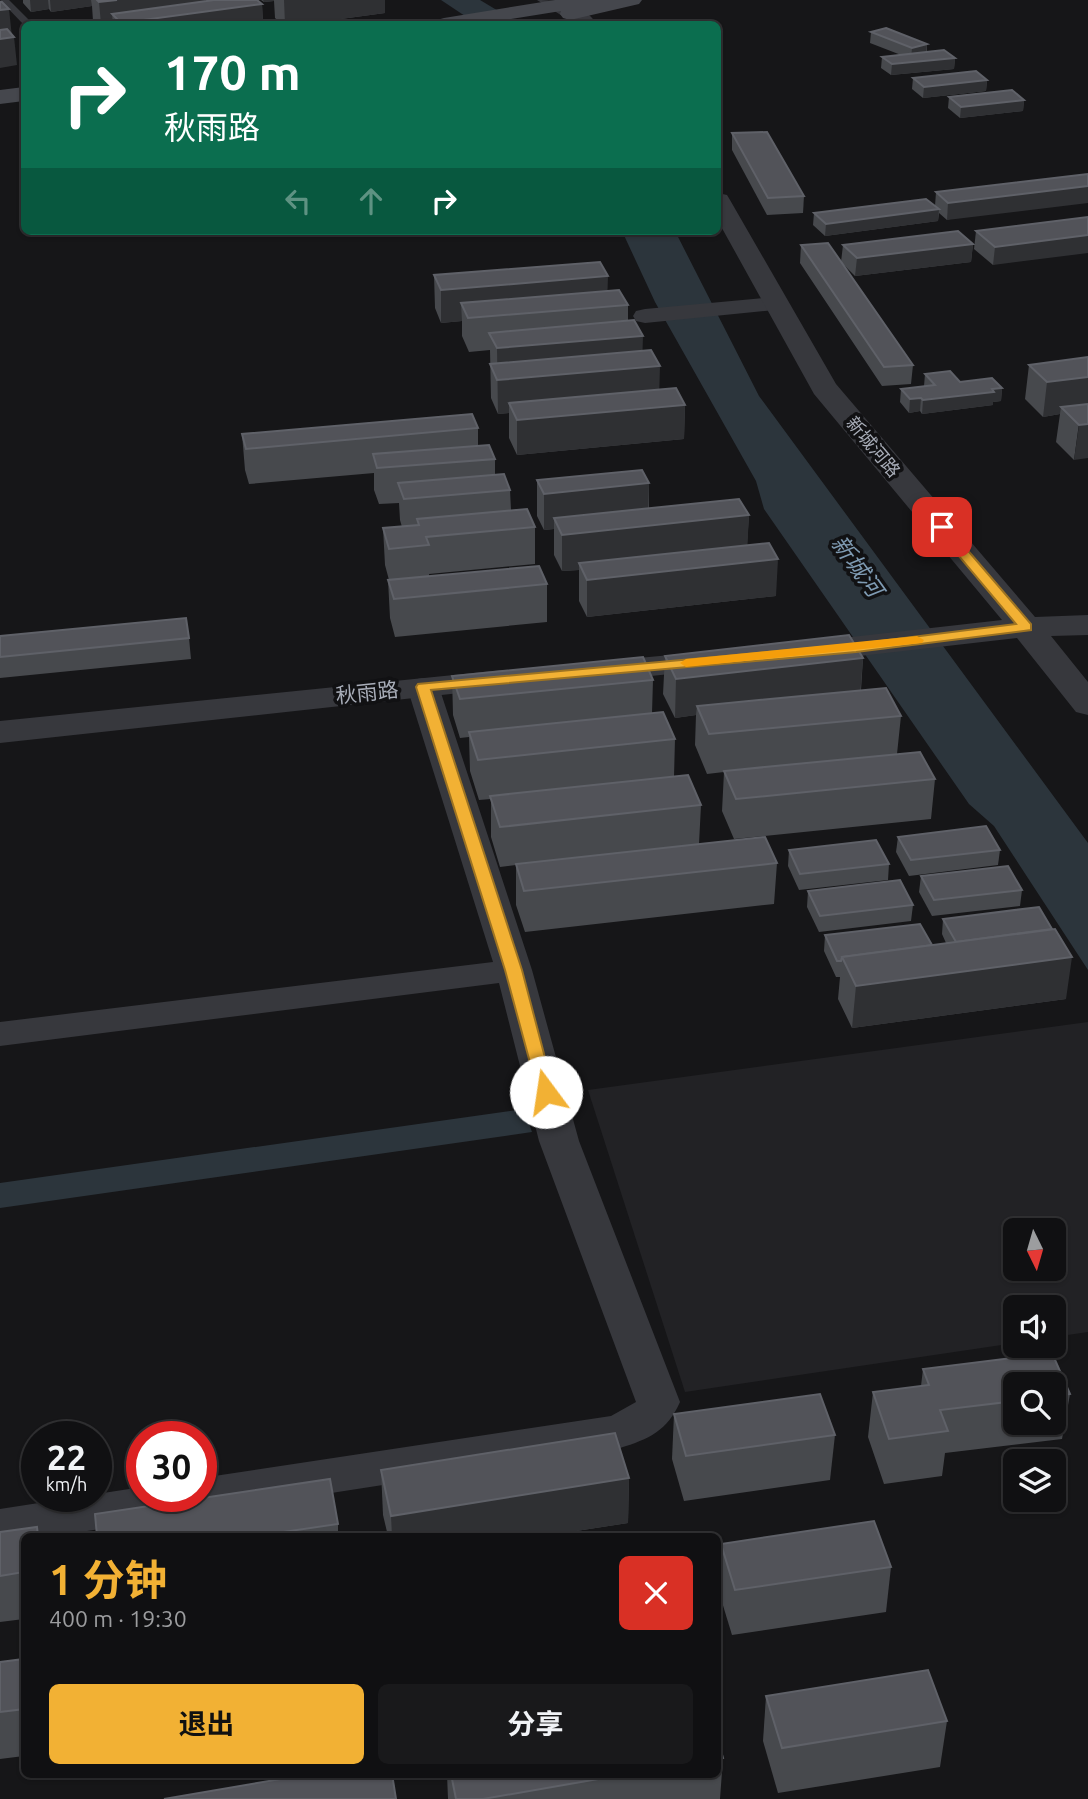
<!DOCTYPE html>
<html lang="zh">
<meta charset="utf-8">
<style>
:root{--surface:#101012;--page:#19191b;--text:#f1f3f6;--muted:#9c9d9f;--line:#303032;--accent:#f2b134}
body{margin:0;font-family:Ubuntu,"Noto Sans SC",sans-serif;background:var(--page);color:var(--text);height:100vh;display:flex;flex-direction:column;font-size:26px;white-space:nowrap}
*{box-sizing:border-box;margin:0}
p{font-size:23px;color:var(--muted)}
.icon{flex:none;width:38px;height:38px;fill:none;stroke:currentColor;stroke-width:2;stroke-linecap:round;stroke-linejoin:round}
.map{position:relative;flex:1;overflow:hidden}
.panel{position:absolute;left:21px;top:1533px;width:700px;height:245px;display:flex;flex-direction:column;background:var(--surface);border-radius:10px;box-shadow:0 2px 5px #0004,0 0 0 2px var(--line)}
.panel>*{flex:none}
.hud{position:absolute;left:21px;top:21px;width:700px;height:214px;border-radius:10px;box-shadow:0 2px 5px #0004,0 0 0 2px var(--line);background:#0b6e4f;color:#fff;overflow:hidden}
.needle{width:46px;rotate:175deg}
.fabs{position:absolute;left:1003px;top:1218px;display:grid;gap:14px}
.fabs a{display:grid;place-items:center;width:63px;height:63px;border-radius:10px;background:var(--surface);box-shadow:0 2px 5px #0004,0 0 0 2px var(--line);font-size:35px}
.speed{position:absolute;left:21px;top:1421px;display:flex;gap:14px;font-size:35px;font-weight:700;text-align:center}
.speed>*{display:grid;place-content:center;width:91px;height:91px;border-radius:50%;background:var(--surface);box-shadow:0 2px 5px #0004,0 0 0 2px var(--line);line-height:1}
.speed small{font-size:18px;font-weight:400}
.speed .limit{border:10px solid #d22;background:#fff;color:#111}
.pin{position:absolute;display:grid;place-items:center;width:60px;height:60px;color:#fff;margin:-30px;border-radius:14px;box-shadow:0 4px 10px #0006}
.me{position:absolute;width:77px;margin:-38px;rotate:346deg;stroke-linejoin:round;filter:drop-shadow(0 0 5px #0008)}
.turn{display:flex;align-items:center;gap:24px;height:147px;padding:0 28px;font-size:32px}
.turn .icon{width:91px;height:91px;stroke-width:2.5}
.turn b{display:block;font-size:49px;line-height:60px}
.lanes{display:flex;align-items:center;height:66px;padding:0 28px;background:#0003;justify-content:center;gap:35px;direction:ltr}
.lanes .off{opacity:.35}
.round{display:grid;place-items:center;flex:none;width:74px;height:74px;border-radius:10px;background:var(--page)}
.head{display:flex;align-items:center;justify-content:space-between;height:119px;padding:0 28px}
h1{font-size:42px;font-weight:700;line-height:52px;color:var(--accent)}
.action{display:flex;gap:14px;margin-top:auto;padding:14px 28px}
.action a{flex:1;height:80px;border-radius:10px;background:var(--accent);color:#111;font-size:28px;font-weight:700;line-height:80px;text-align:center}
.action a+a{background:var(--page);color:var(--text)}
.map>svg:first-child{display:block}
</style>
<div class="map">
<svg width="1088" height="1799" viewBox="0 0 1088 1799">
<rect width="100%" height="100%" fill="#161618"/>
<path fill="#222225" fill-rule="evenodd" d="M 1088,1022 L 1088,1332 L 1054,1337 L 1054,1307 L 1015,1307 L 1015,1343 L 685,1392 L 588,1090 ZM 1015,1230 L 1054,1230 L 1054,1269 L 1015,1269 Z"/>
<g fill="#2c353c">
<polygon points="441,0 480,0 520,24 477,24"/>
<polygon points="622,231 675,231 759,396 1088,843 1088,970 994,826 969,804 764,509 756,481 655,302"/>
<polygon points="524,1109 532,1132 0,1208 0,1183"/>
</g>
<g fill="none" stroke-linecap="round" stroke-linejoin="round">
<polygon fill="#37383d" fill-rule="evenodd" points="0,0 9,0 33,24 24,25"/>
<g fill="#37383d" fill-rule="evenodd">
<polygon points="776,297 785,299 788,304 785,309 645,323 636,321 633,316 636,311 645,309"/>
<path d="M 423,678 L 434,680 L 439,687 L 532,970 L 579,1141 L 680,1402 C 667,1431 649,1439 620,1448 L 55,1536 L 24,1536 L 24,1541 L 0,1545 L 0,1509 L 142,1487 L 142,1496 L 201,1496 L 201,1478 L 611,1416 L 636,1402 L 539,1141 L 499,983 L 0,1046 L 0,1022 L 493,962 L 407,687 L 412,680 Z"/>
</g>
<g fill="#37383d" fill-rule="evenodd">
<path d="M 537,0 C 561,0 582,3 597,24 L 575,24 Z"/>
<polygon points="718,193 727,195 730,200 836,384 1035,617 1088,615 1088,635 1051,636 1088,682 1088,715 1076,712 1017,638 807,662 795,659 790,652 795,645 807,642 1002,620 814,394 718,221"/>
<polygon points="715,651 727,654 732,661 727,668 594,682 582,679 577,672 582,665 594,662"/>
<polygon points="503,670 515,673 520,680 515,687 0,743 0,721"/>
</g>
<g fill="#45474d" fill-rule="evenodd">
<polygon points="555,0 642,0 639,4 570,20 563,18 560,14 561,11 480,24 434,24 437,20 444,18"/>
<polygon points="24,87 24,101 0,104 0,90"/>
</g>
</g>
<g fill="#47494d" fill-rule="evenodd">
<polygon points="23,0 205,0 205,1 262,4 263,24 96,24 93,21 92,6 51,12 49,9 31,12 23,3"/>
<polygon points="261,0 385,0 385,13 304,24 282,24 275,18 274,1 264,2"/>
<polygon points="871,32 927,44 927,52 955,58 954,69 891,75 881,68 882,57 901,55 870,43"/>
<polygon points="913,78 987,80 986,91 923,98 912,89"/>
<polygon points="949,97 1024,100 1023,111 960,118 948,108"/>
<polygon points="732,133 804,196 803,213 767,215 732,150"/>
<polygon points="1088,174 947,220 939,213 938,221 825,236 813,225 814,213 935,206 936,192"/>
<polygon points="1088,217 993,265 974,249 976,231"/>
<polygon points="973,244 971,262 855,276 843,264 913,365 911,384 882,386 800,263 801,245 841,262 843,245"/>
<polygon points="434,275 608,291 628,305 628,321 659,390 685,405 684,439 517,455 509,438 509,413 498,414 491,398 490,350 469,352 462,336 462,321 441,323 435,308"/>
<polygon points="1088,357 1074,460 1056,442 1060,414 1043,417 1025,399 1029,365"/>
<polygon points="925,374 960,382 1002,388 1001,401 993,402 993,405 922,414 920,411 909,413 900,402 901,389 924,386"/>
<polygon points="478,428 478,446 495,459 495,475 510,490 511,510 535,527 535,564 429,574 429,576 547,584 547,622 395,637 390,618 388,580 389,580 385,565 383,528 402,527 400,520 399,503 379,504 374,490 374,473 249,484 245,470 242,434"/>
<polygon points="537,480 649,483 649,508 749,515 747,545 776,596 587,617 579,601 579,570 562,571 554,555 554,529 544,530 537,516"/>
<polygon points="0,636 189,638 191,659 0,678"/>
<polygon points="665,656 863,658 861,690 901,716 897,754 935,779 931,819 734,839 722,811 724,772 707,774 695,745 696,715 675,718 663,694"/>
<polygon points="452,676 653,680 652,713 675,739 674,777 701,805 699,844 777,863 774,904 525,932 516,905 516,865 500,867 491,837 491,799 479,800 470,771 469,737 460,738 453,715"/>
<polygon points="898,837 1000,850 998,865 909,876 896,852"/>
<polygon points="789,850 889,864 888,880 799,890 788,866"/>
<polygon points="921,876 1022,890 1020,906 932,916 919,892"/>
<polygon points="808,891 913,905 911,921 819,932 807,907"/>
<polygon points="943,919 1066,999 852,1028 838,999 840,977 836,977 824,951 825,935 932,945 946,943 942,934"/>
<path d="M 1052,1353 L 1070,1394 L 1062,1439 L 945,1453 L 942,1476 L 884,1484 L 868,1437 L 873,1392 L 921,1386 L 923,1369 ZM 1015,1384 L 1054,1384 L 1054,1423 L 1015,1423 Z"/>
<polygon points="674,1414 835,1435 830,1480 684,1501 672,1459"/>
<polygon points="381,1470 629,1478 628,1523 544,1536 388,1536 383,1515"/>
<polygon points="338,1524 338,1536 97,1536"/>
<polygon points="37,1527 39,1536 24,1536 24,1619 0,1622 0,1532"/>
<polygon points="721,1544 891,1567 886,1612 732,1635 718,1589"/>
<polygon points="24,1659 24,1756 0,1759 0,1662"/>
<polygon points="766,1696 947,1721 940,1767 778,1793 763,1741"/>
<polygon points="718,1740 723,1758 720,1799 448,1799 447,1774 718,1774"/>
</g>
<g fill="#2f3033">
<polygon points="30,0 48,0 49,9 31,12"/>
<polygon points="50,0 91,0 92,6 51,12"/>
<polygon points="97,0 205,0 206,11 262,4 263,24 121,24 121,23 112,14 113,24 101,24 99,2"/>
<polygon points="263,0 274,0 274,1 264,2"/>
<polygon points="284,0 385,0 385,13 304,24 285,24"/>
<polygon points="9,9 12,37 0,39 0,10"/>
<polygon points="14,37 17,65 0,68 0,39"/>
<polygon points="927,44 926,55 911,59 912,48"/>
<polygon points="955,58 954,69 891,75 892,64"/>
<polygon points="987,80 986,91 923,98 924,87"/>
<polygon points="1024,100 1023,111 960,118 961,107"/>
<polygon points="1088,186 1088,203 947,220 948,203"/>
<polygon points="939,209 938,221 825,236 826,224"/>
<polygon points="1088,235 1088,253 993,265 995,247"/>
<polygon points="973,244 971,262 855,276 857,258"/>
<polygon points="608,276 607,307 461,303 462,321 441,323 441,290"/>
<polygon points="643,336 642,367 660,366 659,400 509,403 509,413 498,414 497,348"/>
<polygon points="1088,377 1088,411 1061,407 1060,414 1043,417 1047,382"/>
<polygon points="1002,388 1001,401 993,402 993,405 922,414 923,400"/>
<polygon points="921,398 920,411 909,413 910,399"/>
<polygon points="685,405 684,439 517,455 517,420"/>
<polygon points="1088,424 1088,458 1074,460 1079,425"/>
<polygon points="649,483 648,519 554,518 554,529 544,530 544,494"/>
<polygon points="749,515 747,552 579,563 579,570 562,571 562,535"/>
<polygon points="778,559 776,596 587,617 587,580"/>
<polygon points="863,658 860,696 697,706 696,715 675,718 676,679"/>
<polygon points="1072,957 1066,999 852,1028 856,986"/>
<polygon points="629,1478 628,1523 544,1536 392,1536 391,1516"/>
</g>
<g fill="#525359" stroke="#5f6168" stroke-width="2">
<polygon points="97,0 117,0 99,2"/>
<polygon points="214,0 257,0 262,4 121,23 112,14"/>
<polygon points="0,2 2,2 9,9 0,10"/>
<polygon points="886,28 927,44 912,48 871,32"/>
<polygon points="7,29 14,37 0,39 0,30"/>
<polygon points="944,50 955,58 892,64 882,57"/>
<polygon points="976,71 987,80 924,87 913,78"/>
<polygon points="1012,90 1024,100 961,107 949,97"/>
<polygon points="767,132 804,196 768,198 732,133"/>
<polygon points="1088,174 1088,186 948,203 936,192"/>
<polygon points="926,199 939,209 826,224 814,213"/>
<polygon points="1088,217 1088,235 995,247 976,231"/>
<polygon points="958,231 973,244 857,258 843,245"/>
<polygon points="828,243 913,365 884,367 801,245"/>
<polygon points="600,262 608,276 441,290 434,275"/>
<polygon points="619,290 628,305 468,318 461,303"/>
<polygon points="634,320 643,336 497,348 489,333"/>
<polygon points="651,350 660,366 497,380 490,364"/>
<polygon points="1088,357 1088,377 1047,382 1029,365"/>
<polygon points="950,371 960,382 992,378 1002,388 992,389 994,392 923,400 921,398 910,399 901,389 935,385 925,374"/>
<polygon points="676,388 685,405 517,420 509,403"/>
<polygon points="1088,404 1088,424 1079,425 1061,407"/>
<polygon points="472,414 478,428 246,449 242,434"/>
<polygon points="489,445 495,459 377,468 373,454"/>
<polygon points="642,470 649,483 544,494 537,480"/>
<polygon points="504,474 510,490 404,499 398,483"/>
<polygon points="739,499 749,515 562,535 554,518"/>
<polygon points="527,509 535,527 426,537 429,545 389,549 383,528 419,525 417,519"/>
<polygon points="769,543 778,559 587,580 579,563"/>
<polygon points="539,566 547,584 394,599 388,580"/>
<polygon points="186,618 189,638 0,657 0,636"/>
<polygon points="849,635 863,658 676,679 665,656"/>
<polygon points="643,657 653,680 460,699 452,676"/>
<polygon points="886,688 901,716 709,734 697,706"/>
<polygon points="663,712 675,739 478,760 469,732"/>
<polygon points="920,752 935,779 736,799 724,771"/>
<polygon points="688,775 701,805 500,827 490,796"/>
<polygon points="986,826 1000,850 911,860 898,837"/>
<polygon points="765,837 777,863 524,891 516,864"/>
<polygon points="876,840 889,864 800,874 789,850"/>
<polygon points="1008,866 1022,890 934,900 921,876"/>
<polygon points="900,880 913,905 820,916 808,891"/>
<polygon points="1039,907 1052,929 956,942 943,919"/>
<polygon points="920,924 932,945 842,957 841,961 837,961 825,935"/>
<polygon points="1055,929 1072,957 856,986 842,957"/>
<polygon points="1052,1353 1070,1394 1054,1396 1054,1384 1015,1384 1015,1401 940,1410 948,1431 889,1439 873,1392 929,1385 923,1369"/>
<polygon points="820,1394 835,1435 686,1456 674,1414"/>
<polygon points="615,1433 629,1478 391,1516 381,1470"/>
<polygon points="330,1479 338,1524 256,1536 97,1536 95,1514"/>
<polygon points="874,1521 891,1567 735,1590 721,1544"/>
<polygon points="37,1527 38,1536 24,1536 24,1572 0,1576 0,1532"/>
<polygon points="24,1659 24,1709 0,1712 0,1662"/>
<polygon points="928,1670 947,1721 782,1748 766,1696"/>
<polygon points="718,1740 723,1758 718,1759"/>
<polygon points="310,1774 392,1774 396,1799 164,1799"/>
<polygon points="451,1774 627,1774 483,1799 456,1799"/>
</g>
<polygon fill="#f2b134" stroke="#9d7322" stroke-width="2" points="942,524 946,525 1031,624 1031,630 856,652 431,690 522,970 554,1092 552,1096 539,1096 505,970 416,687 418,684 856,644 1016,624 937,530 937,525"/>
<polygon fill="#f59e0b" points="917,636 924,640 922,643 686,667 680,663 686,659"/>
<g text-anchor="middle" stroke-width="7" stroke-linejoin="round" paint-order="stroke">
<g font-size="18" fill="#a8adb8" stroke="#111113">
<text transform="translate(873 447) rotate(50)" y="6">新城河路</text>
</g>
<g font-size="21" fill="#a8adb8" stroke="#111113">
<text transform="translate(367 693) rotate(-6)" y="7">秋雨路</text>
</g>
<g font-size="23" font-style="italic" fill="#7f9bb3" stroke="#111113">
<text transform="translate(857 566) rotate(54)" y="8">新城河</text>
</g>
</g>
</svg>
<div class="fabs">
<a><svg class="needle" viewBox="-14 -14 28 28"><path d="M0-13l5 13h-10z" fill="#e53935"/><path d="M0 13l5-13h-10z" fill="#9c9d9f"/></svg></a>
<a><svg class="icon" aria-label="sound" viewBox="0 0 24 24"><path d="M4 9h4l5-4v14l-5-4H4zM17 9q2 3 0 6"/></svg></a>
<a><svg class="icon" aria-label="search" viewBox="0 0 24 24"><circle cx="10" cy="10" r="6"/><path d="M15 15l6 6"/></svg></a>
<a><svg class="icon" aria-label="layers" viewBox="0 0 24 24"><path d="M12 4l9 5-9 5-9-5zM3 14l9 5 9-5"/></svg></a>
</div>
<div class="speed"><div>22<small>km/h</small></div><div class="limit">30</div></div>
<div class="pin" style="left:942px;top:527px;background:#d93025"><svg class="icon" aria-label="arrive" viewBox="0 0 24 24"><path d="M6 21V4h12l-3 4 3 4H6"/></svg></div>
<svg class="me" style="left:546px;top:1092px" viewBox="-20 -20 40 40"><circle r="19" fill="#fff"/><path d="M0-13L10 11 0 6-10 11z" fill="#f2b134"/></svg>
<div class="hud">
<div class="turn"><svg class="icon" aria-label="right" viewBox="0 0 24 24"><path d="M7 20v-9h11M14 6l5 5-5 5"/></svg><div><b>170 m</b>秋雨路</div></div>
<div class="lanes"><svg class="icon off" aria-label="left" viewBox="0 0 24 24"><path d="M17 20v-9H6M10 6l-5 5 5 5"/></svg><svg class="icon off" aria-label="ahead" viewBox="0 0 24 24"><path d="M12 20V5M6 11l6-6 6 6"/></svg><svg class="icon" aria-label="right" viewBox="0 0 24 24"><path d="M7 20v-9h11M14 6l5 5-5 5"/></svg></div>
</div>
<section class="panel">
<div class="head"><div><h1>1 分钟</h1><p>400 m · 19:30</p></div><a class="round" style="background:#d93025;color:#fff"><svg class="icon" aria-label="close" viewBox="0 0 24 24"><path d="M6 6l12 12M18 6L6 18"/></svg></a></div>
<div class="action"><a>退出</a><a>分享</a></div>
</section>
</div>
